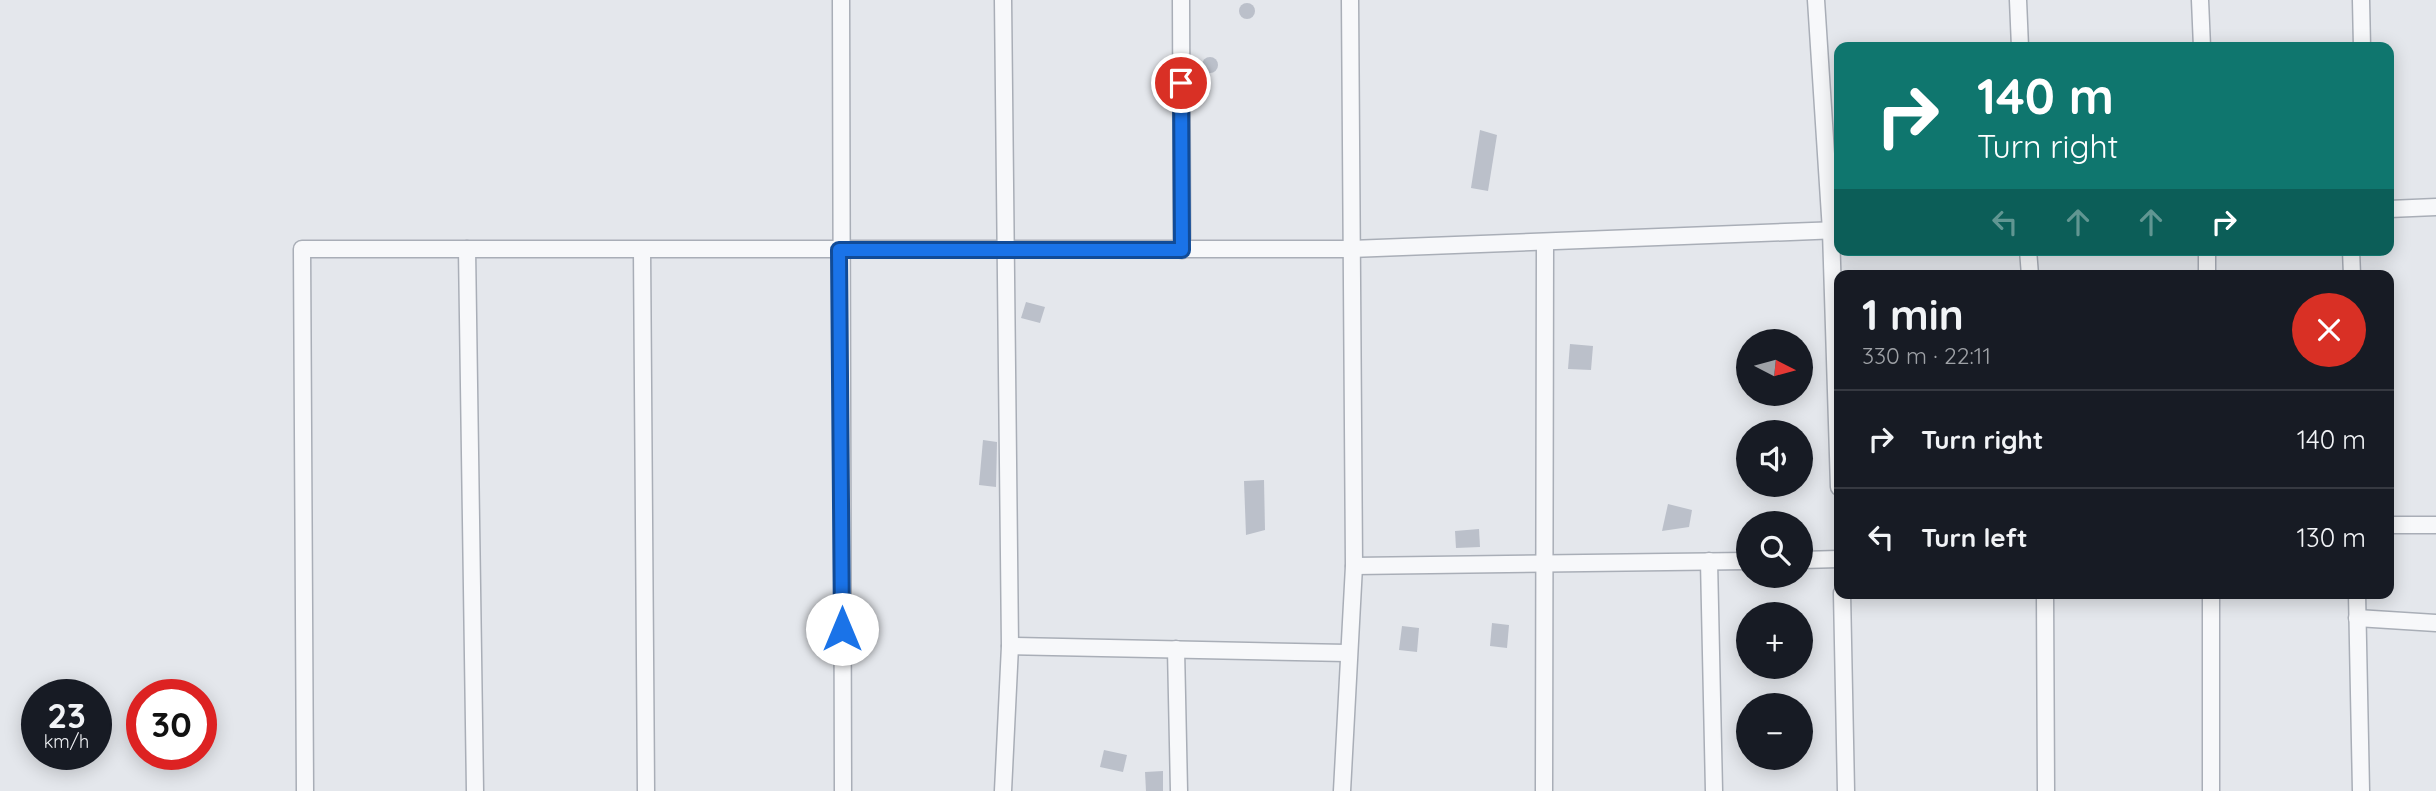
<!DOCTYPE html>
<meta charset="utf-8">
<style>
:root{--surface:#171b24;--page:#20242c;--text:#f1f3f6;--muted:#9ea1a6;--line:#363941}
body{margin:0;font-family:Quicksand,sans-serif;background:var(--page);color:var(--text);height:100vh;display:flex;flex-direction:column;font-size:26px;white-space:nowrap}
*{box-sizing:border-box;margin:0}
p{font-size:23px;color:var(--muted)}
.icon{flex:none;width:38px;height:38px;fill:none;stroke:currentColor;stroke-width:2;stroke-linecap:round;stroke-linejoin:round}
.map{position:relative;flex:1;overflow:hidden}
.details{position:absolute;left:1834px;top:270px;width:560px;height:329px;display:flex;flex-direction:column;background:var(--surface);border-radius:14px;box-shadow:0 4px 18px #0003}
.details>*{flex:none}
.top-card{position:absolute;left:1834px;top:42px;width:560px;height:214px;border-radius:14px;box-shadow:0 4px 18px #0003;background:#0f766e;color:#fff;overflow:hidden}
.needle{width:46px;rotate:96deg}
.buttons{position:absolute;left:1736px;top:329px;display:grid;gap:14px}
.buttons a{display:grid;place-items:center;width:77px;height:77px;border-radius:50%;background:var(--surface);box-shadow:0 4px 18px #0003;font-size:35px}
.speed{position:absolute;left:21px;top:679px;display:flex;gap:14px;font-size:35px;font-weight:700;text-align:center}
.speed>*{display:grid;place-content:center;width:91px;height:91px;border-radius:50%;background:var(--surface);box-shadow:0 4px 18px #0003;line-height:1}
.speed small{font-size:18px;font-weight:400}
.speed .limit{border:10px solid #d22;background:#fff;color:#111}
.pin{position:absolute;display:grid;place-items:center;width:60px;height:60px;color:#fff;margin:-30px;border:4px solid #fff;border-radius:50%;box-shadow:0 2px 7px #0007}
.me{position:absolute;width:77px;margin:-38px;rotate:0deg;stroke-linejoin:round;filter:drop-shadow(0 0 5px #0008)}
.turn{display:flex;align-items:center;gap:24px;height:147px;padding:0 28px;font-size:32px}
.turn .icon{width:91px;height:91px;stroke-width:2.5}
.turn b{display:block;font-size:49px;line-height:60px}
.lanes{display:flex;align-items:center;height:66px;padding:0 28px;background:#0003;justify-content:center;gap:35px;direction:ltr}
.lanes .off{opacity:.35}
.round{display:grid;place-items:center;flex:none;width:74px;height:74px;border-radius:37px;background:var(--page)}
.summary{display:flex;align-items:center;justify-content:space-between;height:119px;padding:0 28px}
h1{font-size:42px;font-weight:700;line-height:52px}
ul{padding:0;list-style:none}
li{display:flex;align-items:center;gap:21px;height:98px;padding:0 28px;border-top:2px solid var(--line)}
li div{flex:1}
li b{display:block;font-size:26px}
li em{font-style:normal}
.map>svg:first-child{display:block}
</style>
<div class="map">
<svg width="2436" height="791" viewBox="0 0 2436 791">
<rect width="100%" height="100%" fill="#e4e7ec"/>
<g fill="#bbc0ca">
<circle cx="1247" cy="11" r="8"/>
<circle cx="1210" cy="65" r="8"/>
<polygon points="1480,130 1497,135 1488,191 1471,188"/>
<polygon points="1026,302 1045,307 1040,323 1021,318"/>
<polygon points="1570,344 1593,346 1591,370 1568,369"/>
<polygon points="983,440 997,442 996,487 979,485"/>
<polygon points="1264,480 1265,530 1246,535 1244,481"/>
<polygon points="1668,504 1692,510 1689,527 1662,531"/>
<polygon points="1479,529 1480,547 1456,548 1455,531"/>
<polygon points="1492,623 1509,625 1507,648 1490,646"/>
<polygon points="1402,626 1419,628 1417,652 1399,650"/>
<polygon points="1104,750 1127,755 1123,772 1100,767"/>
<polygon points="1163,771 1163,791 1146,791 1145,772"/>
</g>
<g fill="none" stroke-linecap="round" stroke-linejoin="round">
<defs>
<g id="street">
<polyline points="841,0 843,791"/>
<polyline points="1181,0 1182,250"/>
<polyline points="1816,0 1831,231 1839,487"/>
<polyline points="2018,0 2020,47"/>
<polyline points="2200,0 2202,47"/>
<polyline points="2361,0 2362,47"/>
<polyline points="2389,209 2436,207"/>
<polyline points="467,249 475,791"/>
<polyline points="642,250 646,791"/>
<polyline points="2028,250 2030,275"/>
<polyline points="2207,250 2207,275"/>
<polyline points="2351,250 2352,275"/>
<polyline points="2389,525 2436,525"/>
<polyline points="1801,560 1839,559"/>
<polyline points="1709,561 1714,791"/>
<polyline points="1354,566 1748,561"/>
<polyline points="1842,593 1846,791"/>
<polyline points="2045,593 2046,791"/>
<polyline points="2211,593 2211,791"/>
<polyline points="2357,593 2361,791"/>
<polyline points="2357,618 2436,623"/>
<polyline points="1010,646 1347,653"/>
<polyline points="1176,649 1179,791"/>
<polyline points="305,791 302,249 1351,249 1839,230"/>
<polyline points="1003,791 1010,646 1003,0"/>
<polyline points="1342,791 1354,566 1350,0"/>
<polyline points="1544,791 1545,242"/>
</g>
</defs>
<use href="#street" stroke="#a9aeb7" stroke-width="19"/>
<use href="#street" stroke="#f7f8fa" stroke-width="16"/>
</g>
<g fill="none" stroke-linecap="round" stroke-linejoin="round">
<defs>
<polyline id="route" points="842,629 839,250 1182,250 1181,83"/>
</defs>
<use href="#route" stroke="#114b97" stroke-width="18"/>
<use href="#route" stroke="#1a73e8" stroke-width="12"/>
</g>
</svg>
<div class="buttons">
<a><svg class="needle" viewBox="-14 -14 28 28"><path d="M0-13l5 13h-10z" fill="#e53935"/><path d="M0 13l5-13h-10z" fill="#9ea1a6"/></svg></a>
<a><svg class="icon" aria-label="sound" viewBox="0 0 24 24"><path d="M4 9h4l5-4v14l-5-4H4zM17 9q2 3 0 6"/></svg></a>
<a><svg class="icon" aria-label="search" viewBox="0 0 24 24"><circle cx="10" cy="10" r="6"/><path d="M15 15l6 6"/></svg></a>
<a>+</a>
<a>−</a>
</div>
<div class="speed"><div>23<small>km/h</small></div><div class="limit">30</div></div>
<div class="pin" style="left:1181px;top:83px;background:#d93025"><svg class="icon" aria-label="arrive" viewBox="0 0 24 24"><path d="M6 21V4h12l-3 4 3 4H6"/></svg></div>
<svg class="me" style="left:842px;top:629px" viewBox="-20 -20 40 40"><circle r="19" fill="#fff"/><path d="M0-13L10 11 0 6-10 11z" fill="#1a73e8"/></svg>
<div class="top-card">
<div class="turn"><svg class="icon" aria-label="right" viewBox="0 0 24 24"><path d="M7 20v-9h11M14 6l5 5-5 5"/></svg><div><b>140 m</b>Turn right</div></div>
<div class="lanes"><svg class="icon off" aria-label="left" viewBox="0 0 24 24"><path d="M17 20v-9H6M10 6l-5 5 5 5"/></svg><svg class="icon off" aria-label="ahead" viewBox="0 0 24 24"><path d="M12 20V5M6 11l6-6 6 6"/></svg><svg class="icon off" aria-label="ahead" viewBox="0 0 24 24"><path d="M12 20V5M6 11l6-6 6 6"/></svg><svg class="icon" aria-label="right" viewBox="0 0 24 24"><path d="M7 20v-9h11M14 6l5 5-5 5"/></svg></div>
</div>
<section class="details">
<div class="summary"><div><h1>1 min</h1><p>330 m · 22:11</p></div><a class="round" style="background:#d93025;color:#fff"><svg class="icon" aria-label="close" viewBox="0 0 24 24"><path d="M6 6l12 12M18 6L6 18"/></svg></a></div>
<ul>
<li><svg class="icon" aria-label="right" viewBox="0 0 24 24"><path d="M7 20v-9h11M14 6l5 5-5 5"/></svg><div><b>Turn right</b></div><em>140 m</em></li>
<li><svg class="icon" aria-label="left" viewBox="0 0 24 24"><path d="M17 20v-9H6M10 6l-5 5 5 5"/></svg><div><b>Turn left</b></div><em>130 m</em></li>
</ul>
</section>
</div>
